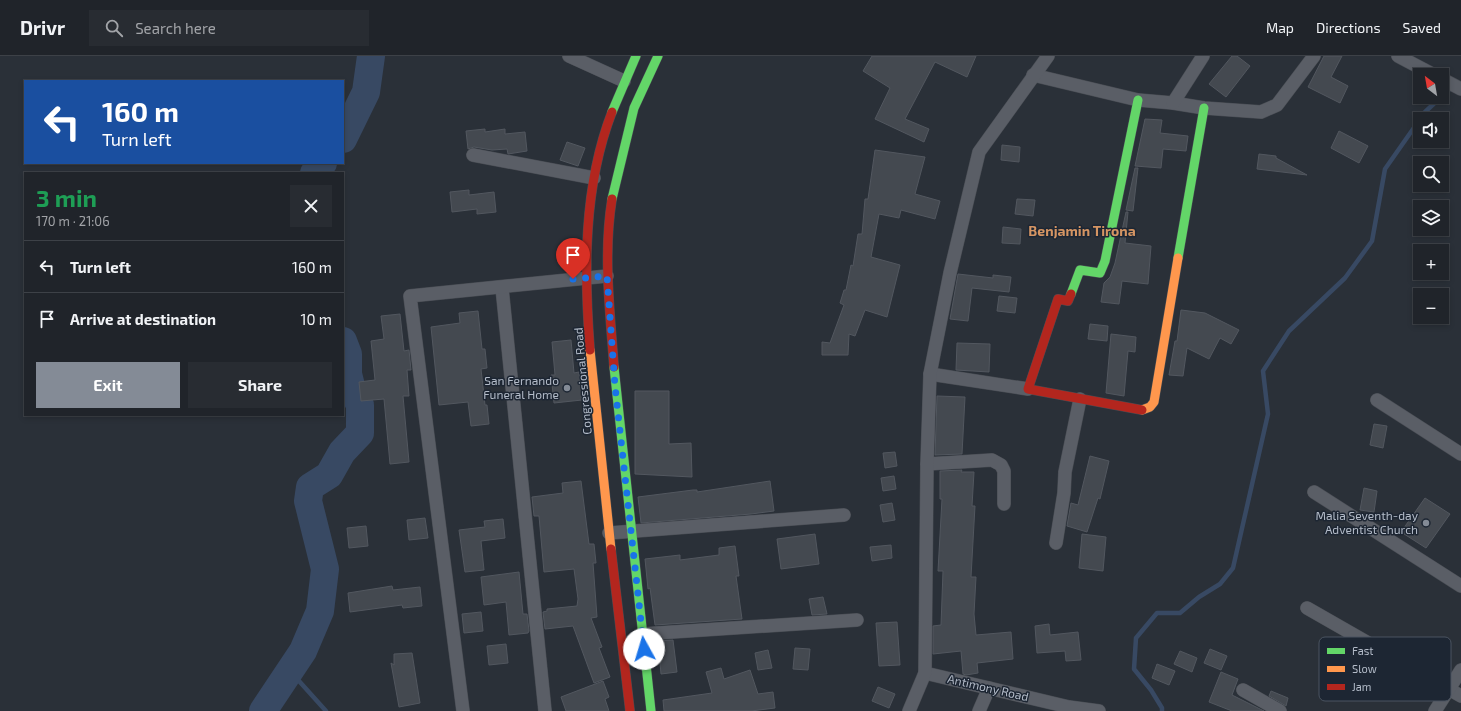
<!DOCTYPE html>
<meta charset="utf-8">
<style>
:root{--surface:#20242a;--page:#282c32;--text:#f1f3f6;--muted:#a2a4a8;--line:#3d4147;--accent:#848b96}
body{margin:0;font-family:"Exo 2",sans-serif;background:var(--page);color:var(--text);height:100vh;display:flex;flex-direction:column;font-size:15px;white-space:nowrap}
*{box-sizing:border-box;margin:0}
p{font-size:13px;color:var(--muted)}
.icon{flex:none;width:22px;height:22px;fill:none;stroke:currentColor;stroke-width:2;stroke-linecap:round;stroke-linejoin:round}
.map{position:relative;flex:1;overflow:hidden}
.panel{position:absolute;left:24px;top:116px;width:320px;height:244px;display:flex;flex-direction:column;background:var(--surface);border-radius:0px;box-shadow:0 2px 6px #0003,0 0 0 1px var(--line)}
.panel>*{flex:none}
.hud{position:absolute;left:24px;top:24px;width:320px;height:84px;border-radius:0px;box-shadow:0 2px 6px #0003,0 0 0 1px var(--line);background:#1a4fa0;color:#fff;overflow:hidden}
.needle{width:26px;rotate:329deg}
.fabs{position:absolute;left:1413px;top:12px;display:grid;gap:8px}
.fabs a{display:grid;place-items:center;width:36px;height:36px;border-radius:0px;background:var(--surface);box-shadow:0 2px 6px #0003,0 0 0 1px var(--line);font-size:20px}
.pin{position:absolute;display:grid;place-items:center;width:34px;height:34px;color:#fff;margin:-41px -17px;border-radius:50% 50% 50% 0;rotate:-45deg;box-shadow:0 0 4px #0007}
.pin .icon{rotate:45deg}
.me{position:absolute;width:44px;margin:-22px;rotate:354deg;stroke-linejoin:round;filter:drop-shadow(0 0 3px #0008)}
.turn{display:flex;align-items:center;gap:14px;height:84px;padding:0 12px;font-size:18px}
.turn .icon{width:52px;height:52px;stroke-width:2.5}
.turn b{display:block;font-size:28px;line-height:34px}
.round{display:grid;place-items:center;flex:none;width:42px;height:42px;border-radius:0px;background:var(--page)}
.summary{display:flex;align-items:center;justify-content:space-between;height:68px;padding:0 12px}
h1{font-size:24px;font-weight:700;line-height:30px;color:#1e9e55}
.cta{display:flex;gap:8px;margin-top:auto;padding:8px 12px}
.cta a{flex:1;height:46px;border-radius:0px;background:var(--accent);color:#fff;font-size:16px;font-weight:700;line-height:46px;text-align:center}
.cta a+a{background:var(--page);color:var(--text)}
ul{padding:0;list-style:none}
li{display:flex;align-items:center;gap:12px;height:52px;padding:0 12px;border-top:1px solid var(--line)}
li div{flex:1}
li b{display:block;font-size:15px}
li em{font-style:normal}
header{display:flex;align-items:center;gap:24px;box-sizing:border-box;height:56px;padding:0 20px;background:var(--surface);border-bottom:1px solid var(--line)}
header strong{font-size:19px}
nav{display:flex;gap:22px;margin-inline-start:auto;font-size:14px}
.search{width:280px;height:36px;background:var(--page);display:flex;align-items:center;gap:10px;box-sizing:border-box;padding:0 14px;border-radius:0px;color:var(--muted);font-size:15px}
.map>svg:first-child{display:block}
</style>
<header>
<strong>Drivr</strong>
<div class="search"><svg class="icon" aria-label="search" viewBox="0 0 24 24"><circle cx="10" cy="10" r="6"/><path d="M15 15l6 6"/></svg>Search here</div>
<nav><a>Map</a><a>Directions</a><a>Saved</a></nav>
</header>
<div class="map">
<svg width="1461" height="655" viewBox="0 0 1461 655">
<rect width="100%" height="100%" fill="#2a3038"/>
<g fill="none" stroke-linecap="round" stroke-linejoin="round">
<g stroke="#384963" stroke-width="4.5">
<polyline points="1442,40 1453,30"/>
<polyline points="290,615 326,655"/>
<polyline points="1162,655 1162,652 1151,634 1134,613 1136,582 1157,557 1180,557 1199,541 1220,528 1233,512 1268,358 1263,315 1289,275 1345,222 1372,185 1385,113 1425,56 1441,41"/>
</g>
<g stroke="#384963" stroke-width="28">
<polyline points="343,83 366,36 371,0"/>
<polyline points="314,117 323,107"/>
<polyline points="263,655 303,595 320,555 325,513 308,445 310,431 329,419 342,396 360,377 360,349 352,334 348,318 348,298 343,285"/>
</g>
</g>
<g fill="#444950" stroke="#52575f">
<polygon points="872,0 976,0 967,21 935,6 905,63 929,73 924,86 875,63 890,32 863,15"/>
<polygon points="1232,0 1237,0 1250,10 1226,41 1209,28"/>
<polygon points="1324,0 1342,0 1331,21 1348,30 1340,47 1308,31"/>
<polygon points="1145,63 1162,64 1160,77 1188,80 1186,95 1163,93 1161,112 1135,110"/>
<polygon points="485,73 485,76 505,73 505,78 525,76 527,95 508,98 507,93 492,94 474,91 468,93 466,75"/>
<polygon points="1339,75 1368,90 1359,107 1331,92"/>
<polygon points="567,86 585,92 578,110 560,104"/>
<polygon points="1002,89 1020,91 1019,106 1001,104"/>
<polygon points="875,94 925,101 915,138 940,145 935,163 901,154 899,162 879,158 871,201 900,209 887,261 865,254 855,280 849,278 848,299 822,299 822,286 830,287 844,249 840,247 844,234 846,234 851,209 853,210 858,178 862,178 865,143 868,143"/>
<polygon points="1259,98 1276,100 1276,102 1307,119 1257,113"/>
<polygon points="1135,112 1138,112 1133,155 1126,154"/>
<polygon points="469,134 469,139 494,136 496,156 477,158 477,153 452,156 450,136"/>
<polygon points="1017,143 1035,144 1033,160 1015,158"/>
<polygon points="1126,156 1128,156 1125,187 1151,190 1148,228 1122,225 1119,248 1101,246 1104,227 1110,221 1115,207"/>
<polygon points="1003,171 1021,173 1020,188 1002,187"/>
<polygon points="958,218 993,222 993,219 1011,221 1009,236 972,232 968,265 950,263"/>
<polygon points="999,240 1017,242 1015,257 997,255"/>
<polygon points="1181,254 1205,257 1239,274 1231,288 1220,282 1209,303 1187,292 1183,320 1169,319 1175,285 1177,285"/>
<polygon points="478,255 482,293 485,293 487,312 481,313 485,349 487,349 489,368 471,370 468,346 439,349 431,271 460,267 459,257"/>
<polygon points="400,258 404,295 409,294 411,314 407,314 409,340 403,340 409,406 390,408 384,343 361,345 359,326 375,324 371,285 384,283 381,260"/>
<polygon points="1090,268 1108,270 1107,285 1088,283"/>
<polygon points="1111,278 1136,281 1135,296 1128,295 1124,340 1106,337"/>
<polygon points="571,284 574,317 579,316 582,344 554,347 551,319 555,319 552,286"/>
<polygon points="957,287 990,288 989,316 956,314"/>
<polygon points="635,335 669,335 669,388 691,387 692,421 635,418"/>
<polygon points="937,340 965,341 962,398 935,399"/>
<polygon points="1374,368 1387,370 1383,392 1370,389"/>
<polygon points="895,396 897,410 885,412 883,397"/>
<polygon points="1090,400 1109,405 1100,443 1098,442 1087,476 1067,470 1071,447 1078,449"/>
<polygon points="962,414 961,416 974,416 972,450 975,450 971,521 976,521 974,558 976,579 1011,576 1013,603 977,607 978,617 966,619 963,618 961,595 933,598 933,570 941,569 943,515 938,515 942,443 940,443 940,415"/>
<polygon points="894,420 896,433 883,435 881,422"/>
<polygon points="581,425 589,488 594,488 596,507 593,507 597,561 591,562 602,591 599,592 610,621 594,627 573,570 545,573 543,556 547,555 547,553 577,550 578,543 574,513 544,516 539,460 534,460 532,441 563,437 562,427"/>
<polygon points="770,425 774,455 751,458 641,467 638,441 693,434 697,434 697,436"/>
<polygon points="1364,432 1377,435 1374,456 1360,454"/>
<polygon points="1425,442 1450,458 1426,492 1401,476"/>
<polygon points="892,447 895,464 883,466 880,449"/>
<polygon points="425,462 428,482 409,484 407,464"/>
<polygon points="503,463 505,482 481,485 484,514 465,516 459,474 485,471 484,465"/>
<polygon points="366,470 368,490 349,492 347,472"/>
<polygon points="815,478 819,508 781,513 777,483"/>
<polygon points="1082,478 1106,481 1103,515 1079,512"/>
<polygon points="891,489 892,502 872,505 870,491"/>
<polygon points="735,490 739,520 736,520 742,563 655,569 650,532 648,533 645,503 680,499 680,504 719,499 719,492"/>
<polygon points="519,516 523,558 527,558 529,575 528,577 509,579 506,546 484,549 481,521"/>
<polygon points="392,530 393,534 420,531 422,550 403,552 402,549 350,556 348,537"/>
<polygon points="823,541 827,558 812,559 809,543"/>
<polygon points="481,556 483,575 464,577 462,558"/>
<polygon points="897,566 900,609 879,610 876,567"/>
<polygon points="1049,568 1050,579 1078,576 1081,604 1066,605 1065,595 1037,597 1035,570"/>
<polygon points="673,584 677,616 661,618 658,585"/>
<polygon points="506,588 508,607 489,609 487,590"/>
<polygon points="795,592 810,593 808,614 793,613"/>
<polygon points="1210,593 1227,600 1221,614 1204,607"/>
<polygon points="768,594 772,612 758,614 755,597"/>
<polygon points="1180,595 1197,602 1192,616 1174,608"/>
<polygon points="412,597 420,647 399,651 391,607 394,609 394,598"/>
<polygon points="1157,608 1175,615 1169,629 1152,622"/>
<polygon points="721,612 724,623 750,614 758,638 773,636 775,652 751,655 664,655 663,644 712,637 706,616"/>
<polygon points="1221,616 1238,623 1232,639 1264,655 1232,655 1209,646"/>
<polygon points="603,625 609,641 605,643 609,655 566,655 561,641"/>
<polygon points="878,631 895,638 889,652 872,645"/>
<polygon points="1271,635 1288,642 1286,650 1269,640"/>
</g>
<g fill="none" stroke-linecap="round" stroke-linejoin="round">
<defs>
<g id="street">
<polyline points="569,0 624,25"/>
<polyline points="1398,0 1434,19"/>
<polyline points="1033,19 1138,44 1173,47 1204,52 1261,56 1277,49 1314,0"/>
<polyline points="1442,23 1461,33"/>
<polyline points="1173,47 1203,0"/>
<polyline points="473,99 594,122"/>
<polyline points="502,232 545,655"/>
<polyline points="930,318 1028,333"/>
<polyline points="1377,344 1461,398"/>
<polyline points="927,408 992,404 1001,409 1004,415 1004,448"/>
<polyline points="1314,436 1461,530"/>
<polyline points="609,477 844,459"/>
<polyline points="1056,487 1064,437 1065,416 1080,343"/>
<polyline points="1307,552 1461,640"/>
<polyline points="642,578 857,564"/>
<polyline points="925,617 1069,651 1099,655"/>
<polyline points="1243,634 1280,655"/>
<polyline points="463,655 410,240 607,220"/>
<polyline points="909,655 925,617 927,408 930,318 950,217 979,96 1048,0"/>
<polyline points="979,655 989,632"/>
<polyline points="1435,655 1461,614"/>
</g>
<g id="fast">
<polyline points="612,56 636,0"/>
<polyline points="612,143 634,52 658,0"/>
<polyline points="1178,202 1204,52"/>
<polyline points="1071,238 1080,214 1100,217 1105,205 1138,44"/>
<polyline points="614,311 651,655"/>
</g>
<g id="slow">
<polyline points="590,294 611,493"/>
<polyline points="1142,354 1150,351 1154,346 1178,202"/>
</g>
<g id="jam">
<path d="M 612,143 C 603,199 610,255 614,311"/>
<polyline points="1071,238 1068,245 1058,243 1028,333 1142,354"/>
<path d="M 590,294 C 584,215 583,131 612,56"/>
<polyline points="611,493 630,655"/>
</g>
</defs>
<use href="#street" stroke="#484c53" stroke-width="14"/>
<use href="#fast" stroke="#484c53" stroke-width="10"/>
<use href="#slow" stroke="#484c53" stroke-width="10"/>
<use href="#jam" stroke="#484c53" stroke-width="10"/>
<use href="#street" stroke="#5a5e66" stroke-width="13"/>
<use href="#fast" stroke="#63d668" stroke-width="9"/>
<use href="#slow" stroke="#ff974d" stroke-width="9"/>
<use href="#jam" stroke="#b3261e" stroke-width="9"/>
</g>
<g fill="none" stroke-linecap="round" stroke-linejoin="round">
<polyline stroke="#1a73e8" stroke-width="7" stroke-dasharray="0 12.6" points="573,223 607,220 615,330 644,593"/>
</g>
<g fill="#848b96" stroke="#1d2633" stroke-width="1.5">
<circle cx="567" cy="332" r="4"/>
<circle cx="1426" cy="467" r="4"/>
</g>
<g text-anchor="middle" stroke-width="3" stroke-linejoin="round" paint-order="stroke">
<g font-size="12" fill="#b4bcc9" stroke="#1d2633" text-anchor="end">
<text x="559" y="329">San Fernando<tspan x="559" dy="14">Funeral Home</tspan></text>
<text x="1418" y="464">Malia Seventh-day<tspan x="1418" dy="14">Adventist Church</tspan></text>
</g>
<g font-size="12" fill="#b4bcc9" stroke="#1d2633">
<text transform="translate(583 325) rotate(-95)" y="4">Congressional Road</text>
<text transform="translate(988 632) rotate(13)" y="4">Antimony Road</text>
</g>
<g font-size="14" font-weight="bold" fill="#d59563" stroke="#1d2633">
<text x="1082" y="180">Benjamin Tirona</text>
</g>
</g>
<rect x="1319" y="581" width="132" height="64" rx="6" fill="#1d2633" stroke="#4a5360" stroke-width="1"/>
<rect x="1327" y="592" width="18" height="6" fill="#63d668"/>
<rect x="1327" y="610" width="18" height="6" fill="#ff974d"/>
<rect x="1327" y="628" width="18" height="6" fill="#b3261e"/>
<g font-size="11" fill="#b4bcc9">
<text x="1352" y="599">Fast</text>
<text x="1352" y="617">Slow</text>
<text x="1352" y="635">Jam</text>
</g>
</svg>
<div class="fabs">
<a><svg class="needle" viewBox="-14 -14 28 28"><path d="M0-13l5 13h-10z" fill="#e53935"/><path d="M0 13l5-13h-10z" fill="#a2a4a8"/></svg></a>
<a><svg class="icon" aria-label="sound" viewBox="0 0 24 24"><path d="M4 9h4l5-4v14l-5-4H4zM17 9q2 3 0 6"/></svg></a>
<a><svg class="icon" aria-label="search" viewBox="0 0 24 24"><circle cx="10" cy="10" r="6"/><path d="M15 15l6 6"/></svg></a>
<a><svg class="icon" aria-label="layers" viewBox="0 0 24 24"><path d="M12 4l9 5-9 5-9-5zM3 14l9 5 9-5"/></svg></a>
<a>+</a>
<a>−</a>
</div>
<div class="pin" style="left:573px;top:223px;background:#d93025"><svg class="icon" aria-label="arrive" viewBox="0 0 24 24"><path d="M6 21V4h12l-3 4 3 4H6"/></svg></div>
<svg class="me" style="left:644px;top:593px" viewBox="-20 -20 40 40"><circle r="19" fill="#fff"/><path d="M0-13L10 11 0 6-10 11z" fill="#1a73e8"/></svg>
<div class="hud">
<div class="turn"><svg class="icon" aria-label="left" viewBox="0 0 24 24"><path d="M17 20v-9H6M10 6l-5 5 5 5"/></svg><div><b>160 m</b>Turn left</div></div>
</div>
<section class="panel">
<div class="summary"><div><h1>3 min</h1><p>170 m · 21:06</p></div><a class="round"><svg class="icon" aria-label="close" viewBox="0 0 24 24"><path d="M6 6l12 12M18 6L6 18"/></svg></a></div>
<ul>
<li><svg class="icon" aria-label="left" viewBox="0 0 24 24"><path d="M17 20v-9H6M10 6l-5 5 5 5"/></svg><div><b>Turn left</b></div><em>160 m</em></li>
<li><svg class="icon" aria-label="arrive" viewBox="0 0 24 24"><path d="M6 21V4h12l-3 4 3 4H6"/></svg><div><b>Arrive at destination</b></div><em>10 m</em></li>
</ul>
<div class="cta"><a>Exit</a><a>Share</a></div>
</section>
</div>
